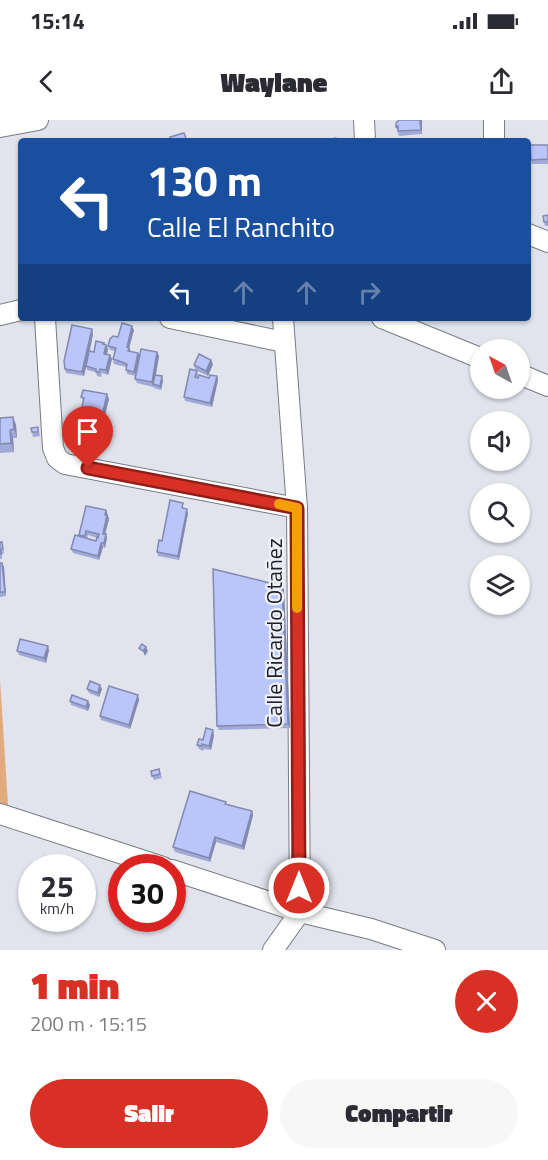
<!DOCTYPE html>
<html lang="es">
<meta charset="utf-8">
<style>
:root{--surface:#fff;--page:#f7f7f7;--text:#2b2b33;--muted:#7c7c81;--accent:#d93025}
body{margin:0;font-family:"Titillium Web",sans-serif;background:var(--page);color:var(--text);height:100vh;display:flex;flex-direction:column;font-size:22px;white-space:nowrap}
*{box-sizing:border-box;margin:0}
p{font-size:20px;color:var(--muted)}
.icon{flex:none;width:33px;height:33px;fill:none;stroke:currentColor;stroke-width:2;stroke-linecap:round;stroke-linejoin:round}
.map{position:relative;height:830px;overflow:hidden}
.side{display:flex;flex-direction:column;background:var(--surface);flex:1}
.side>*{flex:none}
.guide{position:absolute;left:18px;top:18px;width:513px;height:183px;border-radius:6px;box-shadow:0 2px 4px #0004;background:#1a4fa0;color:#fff;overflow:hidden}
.needle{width:39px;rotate:320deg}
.buttons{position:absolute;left:470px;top:219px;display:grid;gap:12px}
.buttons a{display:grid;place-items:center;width:60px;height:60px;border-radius:50%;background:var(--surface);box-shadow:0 2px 4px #0004;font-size:30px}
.speed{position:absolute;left:18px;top:734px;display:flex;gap:12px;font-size:30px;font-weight:700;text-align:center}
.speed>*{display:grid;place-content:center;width:78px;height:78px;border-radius:50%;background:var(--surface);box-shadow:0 2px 4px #0004;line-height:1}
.speed small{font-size:15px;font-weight:400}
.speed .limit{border:9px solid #d22;background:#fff;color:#111}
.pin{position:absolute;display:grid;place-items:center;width:51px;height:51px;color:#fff;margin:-62px -26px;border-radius:50% 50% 50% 0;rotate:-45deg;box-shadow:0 0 6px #0007}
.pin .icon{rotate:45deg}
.me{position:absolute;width:66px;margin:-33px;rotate:0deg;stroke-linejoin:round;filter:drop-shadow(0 0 4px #0008)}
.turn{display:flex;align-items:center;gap:21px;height:126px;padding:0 30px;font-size:27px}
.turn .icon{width:78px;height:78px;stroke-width:2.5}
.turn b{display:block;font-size:42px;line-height:51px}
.lanes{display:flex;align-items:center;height:57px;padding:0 30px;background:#0003;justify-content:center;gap:30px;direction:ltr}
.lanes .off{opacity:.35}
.round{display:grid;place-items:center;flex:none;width:63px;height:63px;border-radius:32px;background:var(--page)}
.head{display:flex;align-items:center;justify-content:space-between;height:102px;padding:0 30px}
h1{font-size:36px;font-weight:800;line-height:45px;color:var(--accent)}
.button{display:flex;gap:12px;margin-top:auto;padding:12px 30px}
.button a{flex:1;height:69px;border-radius:36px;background:var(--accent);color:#fff;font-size:24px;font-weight:800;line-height:69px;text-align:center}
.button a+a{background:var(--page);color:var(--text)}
.status{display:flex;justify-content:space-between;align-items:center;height:42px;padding:0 30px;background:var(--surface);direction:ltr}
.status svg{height:16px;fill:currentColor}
header{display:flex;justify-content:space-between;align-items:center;height:78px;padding:0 30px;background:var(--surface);font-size:27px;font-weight:800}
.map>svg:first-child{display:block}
</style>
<div class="status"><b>15:14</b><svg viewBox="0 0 49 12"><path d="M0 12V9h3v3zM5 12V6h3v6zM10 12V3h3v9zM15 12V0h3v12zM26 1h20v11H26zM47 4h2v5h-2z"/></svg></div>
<header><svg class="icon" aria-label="back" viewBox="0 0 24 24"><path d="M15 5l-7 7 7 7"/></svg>Waylane<svg class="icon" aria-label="share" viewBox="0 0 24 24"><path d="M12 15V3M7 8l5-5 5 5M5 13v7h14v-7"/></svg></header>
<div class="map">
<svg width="548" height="830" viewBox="0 0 548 830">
<rect width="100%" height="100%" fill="#e1e4ec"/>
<polygon fill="#e2ab7e" points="0,559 9,701 0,698"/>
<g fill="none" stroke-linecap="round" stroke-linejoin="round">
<defs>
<g id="minor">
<polyline points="364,0 365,21"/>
<polyline points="0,7 38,0"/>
<polyline points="494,21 494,0"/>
<polyline points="528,114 548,122"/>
<polyline points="0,195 21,190"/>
<polyline points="45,198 53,328 57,338 65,344 297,388"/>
<polyline points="170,198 284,222"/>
<polyline points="382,198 480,238"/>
<polyline points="519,254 548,266"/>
<polyline points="0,694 163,747"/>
<polyline points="172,750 300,792 371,809 435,830"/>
<polyline points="273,830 300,792 297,388 283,198"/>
</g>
</defs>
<use href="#minor" stroke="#7a7c84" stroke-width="22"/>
<use href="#minor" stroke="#fff" stroke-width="20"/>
</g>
<g fill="#a0a9d7" fill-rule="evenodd">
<polygon points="422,0 422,14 399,16 396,7"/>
<polygon points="548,25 548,44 532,44 531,40"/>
<polygon points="548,95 548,106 545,106 544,102"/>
<polygon points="134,210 129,228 130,231 138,233 140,237 136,256 127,254 126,247 114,244 113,239 115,231 110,230 108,226 118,217"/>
<polygon points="93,214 90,231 94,232 104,225 108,229 107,234 110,235 112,239 108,255 102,253 101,257 97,256 96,252 87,250 86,247 84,256 66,253 65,249"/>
<polygon points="157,232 159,236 156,255 163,261 161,270 154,268 153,266 153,267 137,263 135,259"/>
<polygon points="213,244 208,256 195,250 194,245"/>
<polygon points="197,251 198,255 197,258 209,258 217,256 218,260 212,287 185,281 184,277"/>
<polygon points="81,277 109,279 102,306 81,300 80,296 83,281"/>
<polygon points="13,297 16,305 17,318 13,318 14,332 0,333 0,298"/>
<polygon points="39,311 40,316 33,317 32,312"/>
<polygon points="185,388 184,389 188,393 179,440 158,436 157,432 162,421"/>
<path d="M 106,390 L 109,399 L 105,414 L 107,418 L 105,428 L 103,427 L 99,440 L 73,433 L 71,429 L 80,417 L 79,415 ZM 88,415 L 97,418 L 96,421 L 87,419 Z"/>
<polygon points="0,422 2,422 4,433 2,434 2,439 0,439"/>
<polygon points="0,443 2,443 4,447 6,476 0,477"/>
<polygon points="282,466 284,470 290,608 219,610 217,606"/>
<polygon points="49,530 46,543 19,535 17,531"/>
<polygon points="87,569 102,569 99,577 89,573"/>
<polygon points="138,575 139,580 130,609 101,600 100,596"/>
<polygon points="70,581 90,585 88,591 71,585"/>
<polygon points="214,615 211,630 204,629 203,631 199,629 197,625 203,620"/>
<polygon points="159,649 162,658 154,660 152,656"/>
<polygon points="226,682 226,684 252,691 253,695 244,730 216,722 210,742 175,732 173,727"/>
</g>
<g fill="#828aaf">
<polygon points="420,0 422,0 422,14 421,10"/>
<polygon points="132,206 134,210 129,228 131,232 130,235 127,227"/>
<polygon points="92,209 93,214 84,256 82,252"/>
<polygon points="106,225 108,229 106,238 104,234"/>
<polygon points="157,232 159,236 154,264 153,264 153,267 152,262"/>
<polygon points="138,233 140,237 136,256 134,252"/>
<polygon points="110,235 112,239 108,255 106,250"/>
<polygon points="211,240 213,244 208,256 206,251"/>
<polygon points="162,256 163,261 161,270 160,266"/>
<polygon points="217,256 218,260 212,287 210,283"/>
<polygon points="107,274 109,279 102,306 101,301"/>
<polygon points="13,297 16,305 17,318 14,309"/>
<polygon points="10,310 13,318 14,332 11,323"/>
<polygon points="187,389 188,393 179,440 178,436"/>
<polygon points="106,390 109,399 104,418 103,414"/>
<polygon points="106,414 107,418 105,428 104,423"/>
<polygon points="101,423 103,427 99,440 98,436"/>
<polygon points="2,443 4,447 6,476 5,472"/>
<polygon points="282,466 284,470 290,608 288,604"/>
<polygon points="48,526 49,530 46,543 44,538"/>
<polygon points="146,527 148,531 145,536 143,531"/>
<polygon points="100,565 102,569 99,577 98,573"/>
<polygon points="138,575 139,580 130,609 129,605"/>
<polygon points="88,581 90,585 88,591 86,587"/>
<polygon points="213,610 214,615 211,630 209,626"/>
<polygon points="252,691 253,695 244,730 242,726"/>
<polygon points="215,717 216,722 210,742 209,738"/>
</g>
<g fill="#bac5fa" stroke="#828aaf" stroke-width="1.5">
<polygon points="399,0 420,0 421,10 398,11 398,6 396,7 396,3"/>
<polygon points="184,13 187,21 172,21 170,17"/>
<polygon points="335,18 343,21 335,21"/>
<polygon points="530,25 548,25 548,39 531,40"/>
<polygon points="548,95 548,102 544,102 543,96"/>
<polygon points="122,203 132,206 127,227 129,228 128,231 138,233 134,252 126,250 127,244 125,244 125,243 113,239 116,228 108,226 110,219 113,216 118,217"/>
<polygon points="72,205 92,209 82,252 65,249 64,241"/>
<polygon points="96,221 104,223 103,224 106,225 104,234 110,235 106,250 100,249 99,252 96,252 96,249 86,246 89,231 94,232"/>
<polygon points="141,229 157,232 152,262 135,259"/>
<polygon points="199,234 211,240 206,251 194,245"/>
<polygon points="190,249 197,251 195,257 198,258 199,255 209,258 210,255 217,256 210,283 184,277"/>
<polygon points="155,255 162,256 160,266 153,264"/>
<polygon points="83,270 107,274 101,301 80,296 84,278 81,277"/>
<polygon points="13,297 14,309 10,310 11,323 0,324 0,298"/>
<polygon points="38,307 38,312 32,312 31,308"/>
<polygon points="170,380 183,383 182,388 187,389 178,436 157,432 159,420 162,421"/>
<polygon points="86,386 106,390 105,395 107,395 103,414 106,414 104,423 101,423 98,436 71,429 75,415 96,421 97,417 98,418 99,414 86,411 85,416 79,415"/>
<polygon points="0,422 2,422 3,429 0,430 1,434 0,434"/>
<polygon points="0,443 2,443 5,472 0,472"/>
<polygon points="213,449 282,466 288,604 217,606"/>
<polygon points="20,519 48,526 44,538 17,531"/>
<polygon points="142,524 146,527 143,531 139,528"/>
<polygon points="90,561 100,565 98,573 87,569"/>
<polygon points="109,566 138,575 129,605 100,596"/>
<polygon points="72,575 88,581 86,587 70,581"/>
<polygon points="206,608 213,610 209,626 202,624 202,626 197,625 199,619 203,620"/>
<polygon points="159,649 160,654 152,656 151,651"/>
<polygon points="190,671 226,682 225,684 252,691 242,726 215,717 209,738 173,727"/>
</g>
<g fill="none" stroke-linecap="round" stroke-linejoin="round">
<defs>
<polyline id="route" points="88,348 297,388 299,768"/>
</defs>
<use href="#route" stroke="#8d1f18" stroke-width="15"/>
<use href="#route" stroke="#d93025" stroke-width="10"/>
<polyline stroke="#f59e0b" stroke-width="10" points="279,384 297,388 297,488"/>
</g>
<g text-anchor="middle" stroke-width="4.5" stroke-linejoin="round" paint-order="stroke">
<g font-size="22" fill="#202124" stroke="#eff1fa">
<text transform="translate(274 513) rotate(-90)" y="8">Calle Ricardo Otañez</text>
</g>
</g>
</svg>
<div class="buttons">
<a><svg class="needle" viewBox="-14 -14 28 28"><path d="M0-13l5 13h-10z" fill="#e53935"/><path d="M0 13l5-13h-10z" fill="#7c7c81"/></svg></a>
<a><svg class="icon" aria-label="sound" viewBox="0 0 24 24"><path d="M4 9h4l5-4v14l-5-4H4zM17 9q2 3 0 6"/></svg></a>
<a><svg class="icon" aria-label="search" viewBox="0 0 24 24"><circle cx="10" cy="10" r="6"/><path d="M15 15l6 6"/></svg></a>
<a><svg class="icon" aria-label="layers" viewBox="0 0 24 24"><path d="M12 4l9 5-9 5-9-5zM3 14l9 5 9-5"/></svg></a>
</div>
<div class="speed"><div>25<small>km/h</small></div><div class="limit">30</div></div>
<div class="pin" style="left:88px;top:348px;background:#d93025"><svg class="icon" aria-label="arrive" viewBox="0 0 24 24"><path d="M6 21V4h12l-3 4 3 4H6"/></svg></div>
<svg class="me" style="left:299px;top:768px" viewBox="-20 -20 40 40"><circle r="17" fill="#d93025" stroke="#fff" stroke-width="3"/><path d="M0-11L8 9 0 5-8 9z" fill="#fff"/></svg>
<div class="guide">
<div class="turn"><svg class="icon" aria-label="left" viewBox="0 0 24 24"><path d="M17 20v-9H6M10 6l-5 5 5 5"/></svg><div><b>130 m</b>Calle El Ranchito</div></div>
<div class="lanes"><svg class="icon" aria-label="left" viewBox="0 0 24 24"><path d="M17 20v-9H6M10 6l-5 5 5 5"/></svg><svg class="icon off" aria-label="ahead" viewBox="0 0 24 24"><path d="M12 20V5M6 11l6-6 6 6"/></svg><svg class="icon off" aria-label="ahead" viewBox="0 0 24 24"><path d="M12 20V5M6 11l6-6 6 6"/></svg><svg class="icon off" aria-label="right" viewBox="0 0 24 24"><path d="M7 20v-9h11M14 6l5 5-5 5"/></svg></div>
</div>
</div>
<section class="side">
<div class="head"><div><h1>1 min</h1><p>200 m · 15:15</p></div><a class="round" style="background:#d93025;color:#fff"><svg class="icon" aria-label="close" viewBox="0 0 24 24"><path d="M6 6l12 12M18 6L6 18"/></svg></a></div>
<div class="button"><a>Salir</a><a>Compartir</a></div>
</section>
